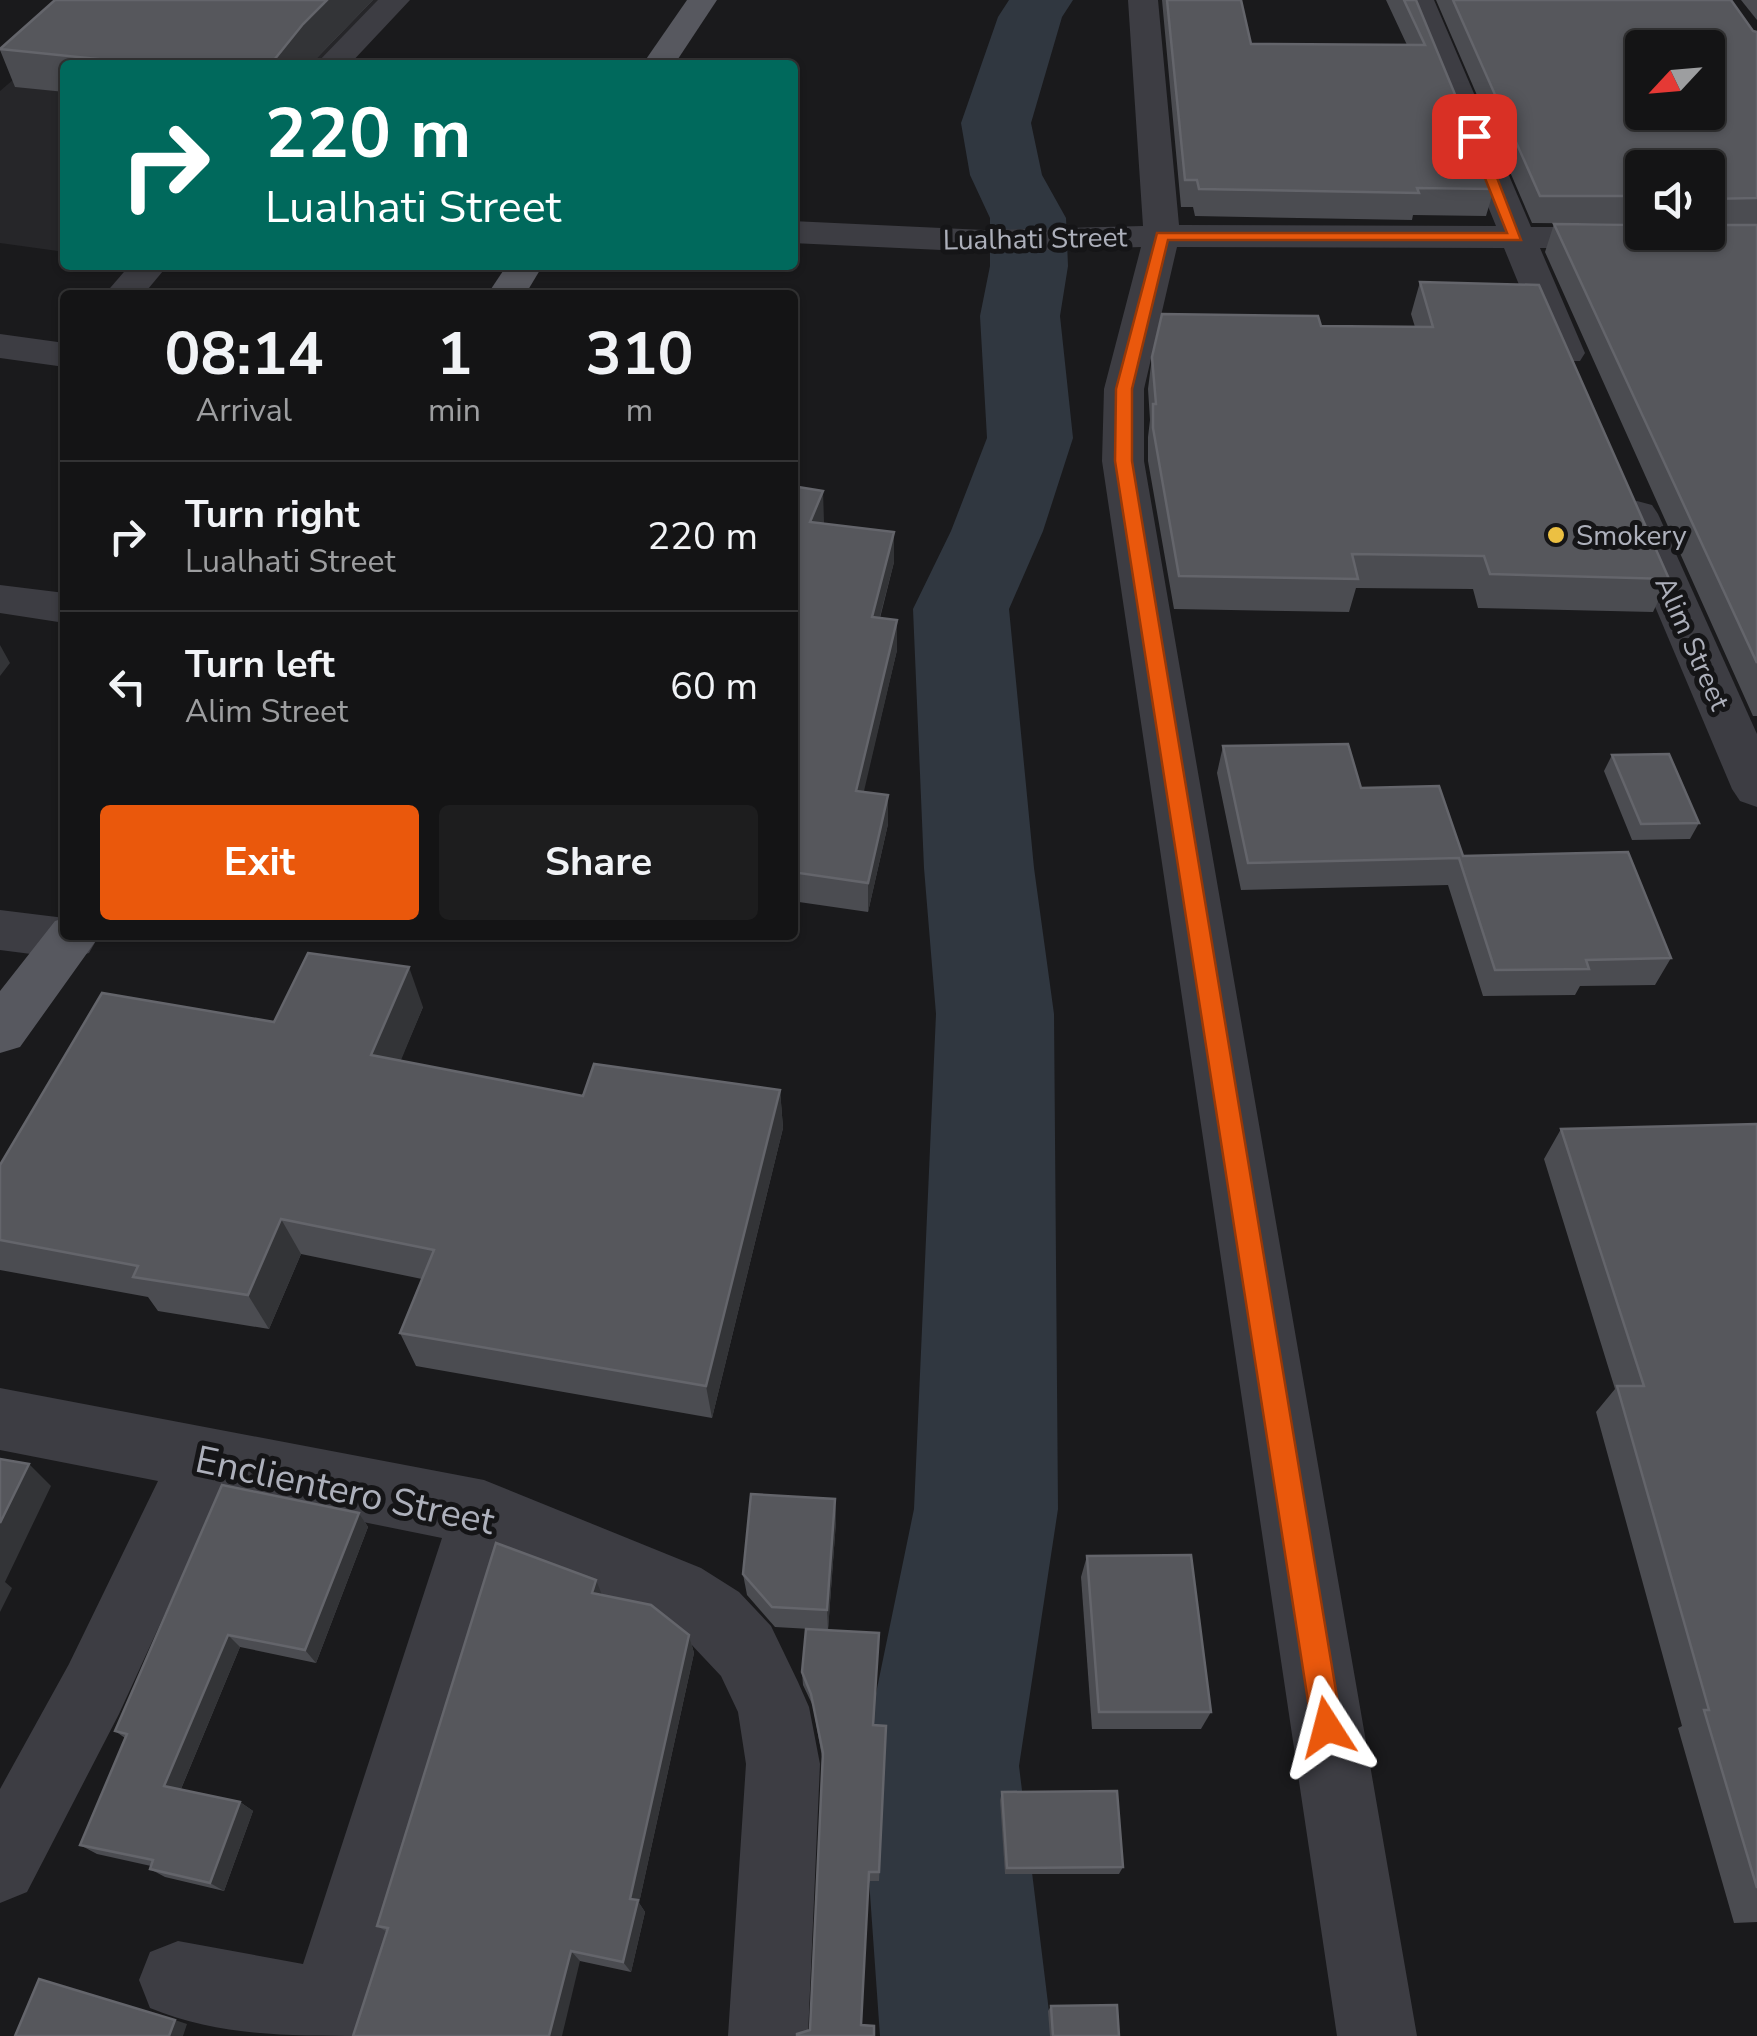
<!DOCTYPE html>
<style>
:root{--surface:#141415;--page:#1d1d1e;--text:#f1f3f6;--muted:#9d9ea0;--line:#333334;--accent:#ea580c}
body{margin:0;font-family:"Nunito Sans",sans-serif;background:var(--page);color:var(--text);height:100vh;display:flex;flex-direction:column;font-size:38px;white-space:nowrap}
*{box-sizing:border-box;margin:0}
p{font-size:32px;color:var(--muted)}
.icon{flex:none;width:55px;height:55px;fill:none;stroke:currentColor;stroke-width:2;stroke-linecap:round;stroke-linejoin:round}
.map{position:relative;flex:1;overflow:hidden}
.sheet{position:absolute;left:60px;top:290px;width:738px;height:650px;display:flex;flex-direction:column;background:var(--surface);border-radius:10px;box-shadow:0 2px 8px #0004,0 0 0 2px var(--line)}
.sheet>*{flex:none}
.guide{position:absolute;left:60px;top:60px;width:738px;height:210px;border-radius:10px;box-shadow:0 2px 8px #0004,0 0 0 2px var(--line);background:#00695c;color:#fff;overflow:hidden}
.needle{width:65px;rotate:244deg}
.fabs{position:absolute;left:1625px;top:30px;display:grid;gap:20px}
.fabs a{display:grid;place-items:center;width:100px;height:100px;border-radius:10px;background:var(--surface);box-shadow:0 2px 8px #0004,0 0 0 2px var(--line);font-size:50px}
.pin{position:absolute;display:grid;place-items:center;width:85px;height:85px;color:#fff;margin:-42px;border-radius:20px;box-shadow:0 5px 15px #0006}
.me{position:absolute;width:110px;margin:-55px;rotate:351deg;stroke-linejoin:round;filter:drop-shadow(0 0 8px #0008)}
.turn{display:flex;align-items:center;gap:35px;height:210px;padding:0 40px;font-size:45px}
.turn .icon{width:130px;height:130px;stroke-width:2.5}
.turn b{display:block;font-size:70px;line-height:85px}
.eta{display:flex;justify-content:space-evenly;align-items:center;height:170px;text-align:center}
.eta b{font-size:60px;font-weight:700;line-height:70px}
.primary-button{display:flex;gap:20px;margin-top:auto;padding:20px 40px}
.primary-button a{flex:1;height:115px;border-radius:10px;background:var(--accent);color:#fff;font-size:40px;font-weight:700;line-height:115px;text-align:center}
.primary-button a+a{background:var(--page);color:var(--text)}
ul{padding:0;list-style:none}
li{display:flex;align-items:center;gap:30px;height:150px;padding:0 40px;border-top:2px solid var(--line)}
li div{flex:1}
li b{display:block;font-size:38px}
li em{font-style:normal}
.map>svg:first-child{display:block}
</style>
<div class="map">
<svg width="1757" height="2036" viewBox="0 0 1757 2036">
<rect width="100%" height="100%" fill="#1a1a1c"/>
<polygon fill="#262629" points="106,0 379,0 318,65 65,65 65,252 0,243 0,91"/>
<g fill="none" stroke-linecap="round" stroke-linejoin="round">
<polygon fill="#303740" fill-rule="evenodd" points="1009,0 1073,0 1062,17 1031,123 1042,175 1066,218 1068,266 1060,316 1073,438 1043,531 1009,609 1034,868 1054,1014 1058,1509 1019,1766 1052,2036 880,2036 861,1766 914,1509 936,1014 924,868 913,609 951,531 987,438 980,316 990,266 990,218 970,175 961,123 998,17"/>
<g fill="#3d3d43" fill-rule="evenodd">
<polygon points="378,0 410,0 349,65 315,65"/>
<polygon points="1128,0 1158,0 1179,225 1496,226 1404,0 1434,0 1531,227 1642,227 1642,232 1757,227 1757,249 1540,248 1585,353 1580,361 1552,361 1547,353 1504,248 1177,247 1144,389 1144,461 1417,2036 1337,2036 1102,461 1104,389 1141,247 984,252 792,243 792,221 984,230 1143,226"/>
<polygon points="130,265 168,265 143,295 104,295"/>
<polygon points="0,334 65,343 65,367 0,358"/>
<polygon points="1637,501 1652,505 1658,514 1757,734 1757,807 1740,801 1732,789 1616,514 1622,505"/>
<polygon points="0,585 65,593 65,623 0,613"/>
<polygon points="0,910 65,918 65,935 94,935 97,939 89,953 70,959 0,950"/>
<path d="M 0,1388 L 484,1480 L 701,1568 L 739,1592 L 771,1626 L 798,1682 L 809,1707 L 820,1764 L 808,2036 L 728,2036 L 746,1764 L 738,1712 L 721,1676 L 689,1642 L 653,1616 L 505,1555 L 359,2036 C 287,2036 218,2036 150,2008 L 139,1980 L 150,1952 L 178,1941 L 303,1964 L 442,1538 L 220,1493 L 119,1714 L 27,1892 L 0,1903 L 0,1789 L 69,1664 L 158,1481 L 0,1450 Z"/>
</g>
<g fill="#57585f" fill-rule="evenodd">
<polygon points="687,0 717,0 674,65 642,65"/>
<polygon points="507,265 543,265 525,295 487,295"/>
<polygon points="65,918 65,935 100,935 20,1047 0,1053 0,991 55,921"/>
</g>
</g>
<g fill="#4b4c51">
<polygon points="373,0 310,65 65,65 65,92 15,87 0,50 0,48"/>
<polygon points="1162,0 1241,0 1251,44 1407,45 1386,0 1416,0 1494,189 1486,216 1413,215 1412,220 1195,216 1193,207 1181,207"/>
<polygon points="1436,0 1731,0 1753,31 1757,32 1757,224 1730,225 1757,225 1757,716 1753,716 1545,252 1554,224 1708,232 1708,168 1642,168 1642,224 1532,223"/>
<polygon points="1741,0 1757,0 1757,20"/>
<polygon points="1420,282 1669,579 1653,612 1478,608 1473,589 1356,588 1349,612 1174,609 1148,461 1148,437 1150,420 1148,389 1152,357 1321,326 1415,327 1411,314"/>
<polygon points="792,486 824,522 823,523 894,532 894,562 880,618 897,650 863,792 888,795 888,824 868,912 792,901"/>
<polygon points="1223,746 1361,788 1463,856 1671,958 1655,985 1580,986 1575,995 1483,996 1448,885 1241,890 1217,773"/>
<polygon points="1612,755 1699,823 1690,839 1632,840 1604,771"/>
<polygon points="423,1007 400,1061 583,1096 780,1090 783,1128 712,1418 416,1366 400,1333 422,1279 301,1254 269,1329 158,1311 148,1297 0,1270 0,1165 274,1022"/>
<polygon points="1757,1124 1757,1922 1734,1923 1678,1728 1682,1726 1596,1412 1615,1389 1544,1159 1561,1129"/>
<polygon points="835,1499 836,1521 828,1630 775,1627 747,1595 743,1574"/>
<polygon points="359,1513 368,1527 316,1663 240,1647 181,1789 240,1802 253,1811 224,1891 165,1877 150,1869 151,1866 97,1854 80,1845 125,1738 115,1731"/>
<polygon points="1087,1556 1211,1712 1201,1729 1092,1729 1081,1577"/>
<polygon points="602,1595 689,1635 694,1653 639,1903 645,1912 631,1972 580,1961 387,1932 377,1926"/>
<polygon points="879,1633 874,1725 886,1737 879,1881 870,1881 810,2030 822,1757 813,1706 803,1685 802,1672"/>
<polygon points="1002,1792 1123,1867 1119,1874 1005,1874 1000,1800"/>
<polygon points="1051,2006 1119,2036 1050,2036 1048,2011"/>
</g>
<g fill="#333437">
<polygon points="327,0 373,0 310,65 270,65 303,24"/>
<polygon points="823,491 824,522 811,552 810,522"/>
<polygon points="894,532 894,562 872,647 872,617"/>
<polygon points="897,620 897,650 857,821 856,791"/>
<polygon points="0,645 10,663 0,676"/>
<polygon points="888,795 888,824 868,912 868,883"/>
<polygon points="409,967 423,1007 387,1094 371,1055"/>
<polygon points="780,1090 783,1128 712,1418 706,1386"/>
<polygon points="281,1219 301,1254 269,1329 248,1295"/>
<polygon points="29,1464 51,1486 5,1582 12,1588 0,1612 0,1523"/>
<polygon points="835,1499 836,1521 828,1630 827,1610"/>
<polygon points="359,1513 368,1527 316,1663 305,1650"/>
<polygon points="596,1580 604,1600 592,1593"/>
<polygon points="228,1635 240,1647 178,1796 164,1786"/>
<polygon points="689,1635 694,1653 639,1903 645,1912 631,1972 623,1962 630,1899"/>
<polygon points="240,1802 253,1811 224,1891 210,1883"/>
<polygon points="571,1951 580,1961 562,2036 549,2036"/>
<polygon points="175,2020 187,2024 183,2036 169,2036"/>
</g>
<g fill="#56575c" stroke="#64656b" stroke-width="2.5" fill-rule="evenodd">
<polygon points="55,0 327,0 303,24 270,65 156,65 0,49"/>
<polygon points="1167,0 1241,0 1251,44 1425,45 1404,0 1416,0 1494,189 1417,188 1419,193 1199,189 1197,180 1185,180"/>
<path d="M 1453,0 L 1731,0 L 1753,31 L 1757,32 L 1757,198 L 1708,199 L 1708,168 L 1642,168 L 1642,196 L 1540,196 ZM 1642,48 L 1708,48 L 1708,112 L 1642,112 Z"/>
<polygon points="1554,224 1642,225 1642,232 1708,232 1708,225 1757,225 1757,663"/>
<polygon points="1420,282 1539,285 1669,579 1490,574 1484,556 1352,554 1358,579 1179,576 1153,428 1153,404 1156,404 1152,357 1162,314 1318,316 1321,326 1433,327"/>
<polygon points="792,486 823,491 810,522 894,532 872,617 897,620 856,791 888,795 868,883 792,872 792,798 795,790 792,789"/>
<polygon points="1348,744 1361,788 1439,786 1463,856 1628,852 1671,958 1586,960 1589,969 1495,970 1459,858 1248,863 1223,746"/>
<polygon points="1669,754 1699,823 1641,824 1612,755"/>
<polygon points="308,953 409,967 371,1055 583,1096 594,1064 780,1090 706,1386 400,1333 434,1250 281,1219 248,1295 133,1277 138,1266 0,1240 0,1165 102,993 274,1022"/>
<polygon points="1757,1124 1757,1888 1704,1710 1709,1710 1617,1386 1644,1386 1561,1129"/>
<polygon points="0,1459 29,1464 0,1523"/>
<polygon points="222,1485 359,1513 305,1650 228,1635 164,1786 240,1802 210,1883 150,1869 153,1860 80,1845 127,1734 115,1731"/>
<polygon points="751,1494 835,1499 827,1610 772,1607 743,1574"/>
<polygon points="496,1543 596,1580 592,1593 651,1605 689,1635 630,1899 638,1900 623,1962 571,1951 549,2036 353,2036 388,1928 377,1926"/>
<polygon points="1191,1555 1211,1712 1099,1712 1087,1556"/>
<polygon points="806,1629 879,1633 873,1725 886,1726 879,1872 869,1872 861,2025 874,2026 874,2036 797,2036 797,2034 810,2030 823,1753 811,1694 802,1672"/>
<polygon points="1117,1791 1123,1867 1007,1868 1002,1792"/>
<polygon points="39,1979 175,2020 169,2036 15,2036"/>
<polygon points="1117,2005 1119,2036 1053,2036 1051,2006"/>
</g>
<polygon fill="#ea580c" stroke="#983908" stroke-width="2.5" points="1474,131 1481,136 1521,240 1168,240 1132,389 1132,461 1342,1727 1337,1737 1327,1742 1316,1737 1312,1727 1115,461 1116,389 1157,233 1507,233 1468,136"/>
<circle fill="#ecc042" stroke="#151517" stroke-width="4" cx="1556" cy="535" r="10"/>
<g text-anchor="middle" stroke-width="10" stroke-linejoin="round" paint-order="stroke">
<g font-size="28" fill="#adb0bb" stroke="#151517">
<text transform="translate(1035 238) rotate(-1)" y="10">Lualhati Street</text>
<text transform="translate(1693 643) rotate(66)" y="10">Alim Street</text>
</g>
<g font-size="28" fill="#adb0bb" stroke="#151517" text-anchor="start">
<text x="1576" y="545">Smokery</text>
</g>
<g font-size="38" fill="#adb0bb" stroke="#151517">
<text transform="translate(345 1490) rotate(12)" y="13">Enclientero Street</text>
</g>
</g>
</svg>
<div class="fabs">
<a><svg class="needle" viewBox="-14 -14 28 28"><path d="M0-13l5 13h-10z" fill="#e53935"/><path d="M0 13l5-13h-10z" fill="#9d9ea0"/></svg></a>
<a><svg class="icon" aria-label="sound" viewBox="0 0 24 24"><path d="M4 9h4l5-4v14l-5-4H4zM17 9q2 3 0 6"/></svg></a>
</div>
<div class="pin" style="left:1474px;top:136px;background:#d93025"><svg class="icon" aria-label="arrive" viewBox="0 0 24 24"><path d="M6 21V4h12l-3 4 3 4H6"/></svg></div>
<svg class="me" style="left:1327px;top:1727px" viewBox="-20 -20 40 40"><path d="M0-17L14 15 0 8-14 15z" fill="#ea580c" stroke="#fff" stroke-width="4"/></svg>
<div class="guide">
<div class="turn"><svg class="icon" aria-label="right" viewBox="0 0 24 24"><path d="M7 20v-9h11M14 6l5 5-5 5"/></svg><div><b>220 m</b>Lualhati Street</div></div>
</div>
<section class="sheet">
<div class="eta">
<div><b>08:14</b><p>Arrival</p></div>
<div><b>1</b><p>min</p></div>
<div><b>310</b><p>m</p></div>
</div>
<ul>
<li><svg class="icon" aria-label="right" viewBox="0 0 24 24"><path d="M7 20v-9h11M14 6l5 5-5 5"/></svg><div><b>Turn right</b><p>Lualhati Street</p></div><em>220 m</em></li>
<li><svg class="icon" aria-label="left" viewBox="0 0 24 24"><path d="M17 20v-9H6M10 6l-5 5 5 5"/></svg><div><b>Turn left</b><p>Alim Street</p></div><em>60 m</em></li>
</ul>
<div class="primary-button"><a>Exit</a><a>Share</a></div>
</section>
</div>
